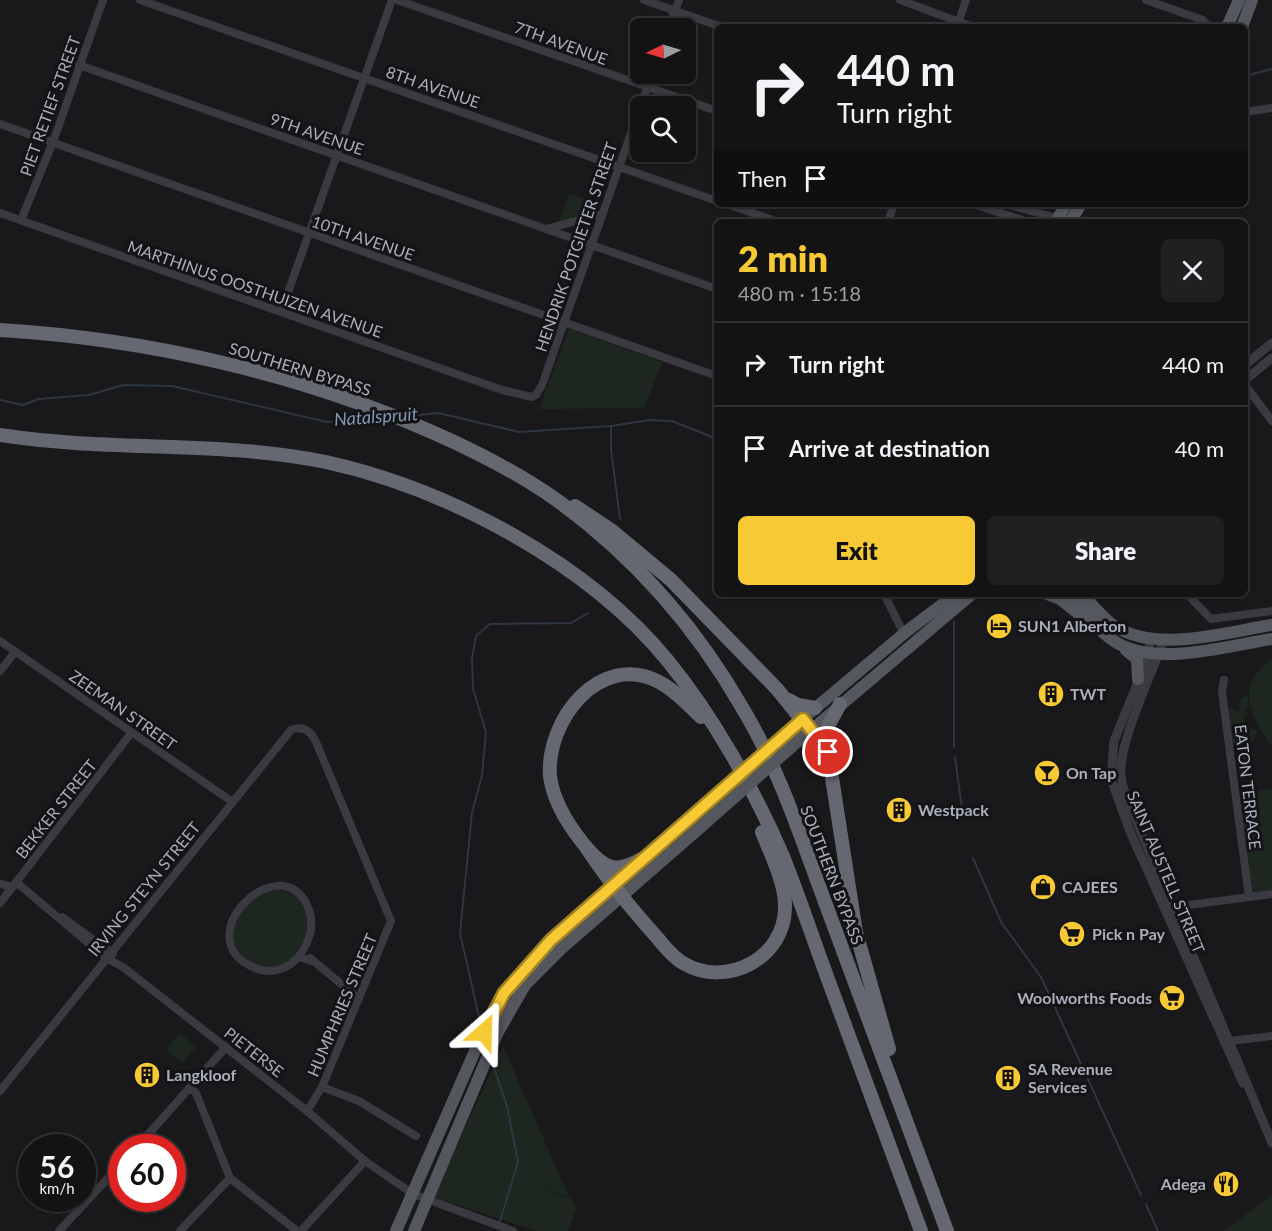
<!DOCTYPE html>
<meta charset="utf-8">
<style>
:root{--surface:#131314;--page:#202022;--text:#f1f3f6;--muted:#9d9ea0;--line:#323234;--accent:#f7c935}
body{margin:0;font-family:Lato,sans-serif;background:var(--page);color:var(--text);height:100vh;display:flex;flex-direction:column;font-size:22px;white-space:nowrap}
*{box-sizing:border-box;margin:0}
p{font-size:20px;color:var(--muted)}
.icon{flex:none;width:33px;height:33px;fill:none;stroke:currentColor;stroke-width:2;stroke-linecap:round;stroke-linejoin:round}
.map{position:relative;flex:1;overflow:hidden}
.details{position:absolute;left:714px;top:219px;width:534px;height:378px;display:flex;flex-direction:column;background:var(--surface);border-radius:9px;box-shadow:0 2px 4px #0004,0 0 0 2px var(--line)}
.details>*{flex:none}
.banner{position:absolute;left:714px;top:24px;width:534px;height:183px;border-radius:9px;box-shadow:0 2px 4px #0004,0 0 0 2px var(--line);background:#131314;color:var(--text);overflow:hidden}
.needle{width:39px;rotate:265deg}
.fabs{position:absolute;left:630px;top:18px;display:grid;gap:12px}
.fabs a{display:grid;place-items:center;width:66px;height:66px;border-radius:9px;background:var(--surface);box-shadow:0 2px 4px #0004,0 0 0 2px var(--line);font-size:30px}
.speed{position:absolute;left:18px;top:1134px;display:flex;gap:12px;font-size:30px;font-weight:700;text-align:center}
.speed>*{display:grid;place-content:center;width:78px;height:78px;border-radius:50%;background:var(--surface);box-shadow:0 2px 4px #0004,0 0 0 2px var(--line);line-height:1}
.speed small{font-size:15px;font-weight:400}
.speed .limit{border:9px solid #d22;background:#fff;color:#111}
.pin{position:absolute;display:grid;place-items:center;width:51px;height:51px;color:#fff;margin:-26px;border:3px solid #fff;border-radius:50%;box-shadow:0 2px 6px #0007}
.me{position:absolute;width:66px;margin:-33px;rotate:25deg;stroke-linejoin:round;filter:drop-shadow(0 0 4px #0008)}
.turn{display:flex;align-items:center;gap:21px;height:126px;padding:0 24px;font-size:27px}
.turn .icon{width:78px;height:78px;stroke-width:2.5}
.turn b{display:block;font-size:42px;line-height:51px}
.then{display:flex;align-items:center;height:57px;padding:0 24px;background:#0003;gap:12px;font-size:22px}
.round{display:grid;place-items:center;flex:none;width:63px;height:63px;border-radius:9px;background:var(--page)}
.head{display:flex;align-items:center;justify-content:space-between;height:102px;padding:0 24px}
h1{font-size:36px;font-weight:800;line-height:45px;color:var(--accent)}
.cta{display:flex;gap:12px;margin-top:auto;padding:12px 24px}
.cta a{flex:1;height:69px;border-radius:9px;background:var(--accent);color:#111;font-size:24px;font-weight:800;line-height:69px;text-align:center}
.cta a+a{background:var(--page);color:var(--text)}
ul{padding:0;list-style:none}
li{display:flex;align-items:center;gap:18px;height:84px;padding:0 24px;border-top:2px solid var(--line)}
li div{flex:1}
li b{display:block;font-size:22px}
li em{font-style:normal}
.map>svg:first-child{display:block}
</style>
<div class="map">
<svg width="1272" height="1231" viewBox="0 0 1272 1231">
<rect width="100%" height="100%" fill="#19191b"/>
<g fill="#1e2620">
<polygon points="569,193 600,205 597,214 558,225"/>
<polygon points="569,329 662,362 644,408 539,409"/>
<path d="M 1272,659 L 1272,744 L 1268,742 C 1248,708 1236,685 1272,659 Z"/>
<polygon points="1247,695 1249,706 1245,711 1249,714 1242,719 1250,725 1249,729 1258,731 1248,750 1254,753 1252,762 1248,763 1251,771 1244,777 1239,777 1236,755 1241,750 1241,737 1238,738 1234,748 1232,746 1226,710 1232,707 1236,712 1240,710 1239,700"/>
<polygon points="1272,788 1272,890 1251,894 1238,795"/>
<path d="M 267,889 C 342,888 301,989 254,964 C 213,942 241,907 267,889 Z"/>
<polygon points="179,1033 196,1047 182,1063 166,1050"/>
<polygon points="503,1046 569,1197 529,1185 572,1199 576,1209 568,1231 537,1231 433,1197"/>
<polygon points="1272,1195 1272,1231 1224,1231"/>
</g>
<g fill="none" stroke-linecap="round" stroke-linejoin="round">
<g stroke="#2e3640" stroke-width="2">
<polyline points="1245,76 1272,69"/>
<polyline points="0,400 23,405 39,399 89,395 123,385 172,386 327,422 385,419"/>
<polyline points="409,416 438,413 519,432 611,426 650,420 672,421 717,439"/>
<polyline points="611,427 611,449 620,519"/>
<polyline points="954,622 954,748"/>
<polyline points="955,757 962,809"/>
<polyline points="973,858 1001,922 1041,977 1141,1195"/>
<polyline points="481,1026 460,933 472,813 482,775 486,732 473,689 472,658 476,636 490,624 571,623 588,613"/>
<polyline points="492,1062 507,1106 518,1162 500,1221"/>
<polyline points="1146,1204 1158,1231"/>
</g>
<g stroke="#3a3a40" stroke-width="8">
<polyline points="140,0 717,201"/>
<polyline points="397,0 717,111"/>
<polyline points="644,0 722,27"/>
<polyline points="900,0 973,27"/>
<polyline points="1146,0 1203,20 1209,27"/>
<polyline points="957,27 966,0"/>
<polyline points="668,28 679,0"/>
<polyline points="79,65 717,289"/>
<polyline points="1245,112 1272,108"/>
<polyline points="0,124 717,376"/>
<polyline points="727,204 778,222"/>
<polyline points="973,204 1028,222"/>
<polyline points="1005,204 1061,219"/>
<polyline points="0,213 502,390 532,397 536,395 542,385 652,74"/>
<polyline points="21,220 53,142 103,0"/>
<polyline points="888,222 894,204"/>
<polyline points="546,229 602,214"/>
<polyline points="281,312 392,0"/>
<polyline points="1245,385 1272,421"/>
<polyline points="884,594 904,634"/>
<polyline points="1187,594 1211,619 1272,611"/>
<polyline points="0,641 231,801"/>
<polyline points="0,671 15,652"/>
<polyline points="1224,680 1222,692 1249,897"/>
<polyline points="16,882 106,958 123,967 307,1111 365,1161 413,1194 513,1231"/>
<polyline points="0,884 13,887"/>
<polyline points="0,903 132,732"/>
<polyline points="1174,907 1272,894"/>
<polyline points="62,917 113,954"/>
<path d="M 298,958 C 309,942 316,926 308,907 C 280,844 184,939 255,968 C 267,973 280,971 291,964 C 293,963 295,959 298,958 C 301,957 308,960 311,961"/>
<polyline points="310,958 359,999"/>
<polyline points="1230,1041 1272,1036"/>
<polyline points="322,1087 359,1101 416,1136"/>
<polyline points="190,1088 196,1093 230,1178 297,1231"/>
<path d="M 0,1091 L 291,730 C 303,725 311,731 316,742 L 391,921 L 322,1087 L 307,1111"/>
<polyline points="136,1148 226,1047"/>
<polyline points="59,1231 122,1163"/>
<polyline points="180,1231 230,1178"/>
<polyline points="301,1231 365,1161"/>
</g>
<g stroke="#3a3a40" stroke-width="9">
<polyline points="1245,365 1272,343"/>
<polyline points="1245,380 1272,358"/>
<polyline points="1151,639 1146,662 1114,741 1111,779 1131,834 1243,1083"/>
<path d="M 1163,641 C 1152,675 1119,741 1121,774 C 1122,789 1129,804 1135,818 L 1272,1143"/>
</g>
<g stroke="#55575f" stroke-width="12">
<polyline points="1227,27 1239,0"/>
<polyline points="1242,27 1252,0"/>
<polyline points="1056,222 1066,204"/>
<polyline points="1070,222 1081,204"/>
<polyline points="1047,594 1060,599 1083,617"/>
<path d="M 1070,594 C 1084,610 1096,629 1114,641 C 1154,668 1227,646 1272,639"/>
<path d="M 1083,594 C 1093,606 1103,619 1116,627 C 1158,653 1226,632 1272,625"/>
<polyline points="1126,650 1137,659 1138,679"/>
<polyline points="787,732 907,631 956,594"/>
<polyline points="796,743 972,594"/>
<path d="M 396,1231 L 493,1010 C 542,934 621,881 687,821"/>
<polyline points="414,1231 498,1032 525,985 561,949 694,833"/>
</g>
<g stroke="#656771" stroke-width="14">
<path d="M 0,330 C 148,339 296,373 432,432 C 475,451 519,473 558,501 C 635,557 696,627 743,709 C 782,774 805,850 832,921 C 870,1024 909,1127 947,1231"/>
<path d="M 0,435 C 108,452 219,440 326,462 C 448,489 588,563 668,661 C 712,715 754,789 782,854 C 799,896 813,939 829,982 C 860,1065 891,1148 921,1231"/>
<polyline points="575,506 611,530 671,580 777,689 828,752 856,932 889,1049"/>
<polyline points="789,700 798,705 815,708"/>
<polyline points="827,749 827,728 840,704"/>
<path d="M 586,847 C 606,878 629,906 654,934 C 663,944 671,956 683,963 C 726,989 786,958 785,906 C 785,882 771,855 762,832"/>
<path d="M 650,854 C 617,875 606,872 582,842 C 567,823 553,801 550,776 C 546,721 599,651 659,682 C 675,690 688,705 701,717"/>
</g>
<g stroke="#55575f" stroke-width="12">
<polyline points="687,821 787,732"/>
<polyline points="694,833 796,743"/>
</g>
</g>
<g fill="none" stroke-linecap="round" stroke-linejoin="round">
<defs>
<polyline id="route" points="484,1032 504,993 551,940 803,719 828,752"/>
</defs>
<use href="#route" stroke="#a18322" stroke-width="15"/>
<use href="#route" stroke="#f7c935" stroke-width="10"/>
</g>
<defs>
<symbol id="hotel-disc" viewBox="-11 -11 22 22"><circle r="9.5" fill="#f7c935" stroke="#141416"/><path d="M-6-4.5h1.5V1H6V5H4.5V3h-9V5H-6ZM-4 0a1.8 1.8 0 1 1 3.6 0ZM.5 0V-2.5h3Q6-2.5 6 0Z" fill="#111"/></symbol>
<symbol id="building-disc" viewBox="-11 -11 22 22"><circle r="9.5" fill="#f7c935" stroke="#141416"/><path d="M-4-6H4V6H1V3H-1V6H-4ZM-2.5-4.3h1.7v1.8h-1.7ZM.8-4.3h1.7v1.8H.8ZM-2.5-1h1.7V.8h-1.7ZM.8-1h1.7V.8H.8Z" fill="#111"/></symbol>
<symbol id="bar-disc" viewBox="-11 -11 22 22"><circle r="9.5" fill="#f7c935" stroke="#141416"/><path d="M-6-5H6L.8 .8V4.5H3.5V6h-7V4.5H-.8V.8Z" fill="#111"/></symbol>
<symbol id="shop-disc" viewBox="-11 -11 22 22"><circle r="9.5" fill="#f7c935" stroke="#141416"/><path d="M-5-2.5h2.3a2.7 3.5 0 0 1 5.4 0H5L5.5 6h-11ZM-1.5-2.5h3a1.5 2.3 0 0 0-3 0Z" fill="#111"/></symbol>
<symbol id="supermarket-disc" viewBox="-11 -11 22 22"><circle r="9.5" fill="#f7c935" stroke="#141416"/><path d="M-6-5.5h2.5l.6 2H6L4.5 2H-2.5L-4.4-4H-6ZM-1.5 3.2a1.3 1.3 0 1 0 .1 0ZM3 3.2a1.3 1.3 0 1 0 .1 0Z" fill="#111"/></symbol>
<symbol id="restaurant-disc" viewBox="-11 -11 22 22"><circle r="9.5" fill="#f7c935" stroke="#141416"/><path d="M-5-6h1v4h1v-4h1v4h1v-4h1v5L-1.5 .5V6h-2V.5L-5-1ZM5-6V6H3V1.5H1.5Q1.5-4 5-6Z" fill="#111"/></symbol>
</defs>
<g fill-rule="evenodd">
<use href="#hotel-disc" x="984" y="611" width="30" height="30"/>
<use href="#building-disc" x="1036" y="679" width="30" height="30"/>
<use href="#bar-disc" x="1032" y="758" width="30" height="30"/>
<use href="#building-disc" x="884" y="795" width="30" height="30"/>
<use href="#shop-disc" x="1028" y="872" width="30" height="30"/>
<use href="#supermarket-disc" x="1057" y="919" width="30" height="30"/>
<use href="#supermarket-disc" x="1157" y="983" width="30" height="30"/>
<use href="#building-disc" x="132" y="1060" width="30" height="30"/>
<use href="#building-disc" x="993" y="1063" width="30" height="30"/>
<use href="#restaurant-disc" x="1211" y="1169" width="30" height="30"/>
</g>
<g text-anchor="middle" stroke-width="6" stroke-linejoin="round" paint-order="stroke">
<g font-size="16" fill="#abaebb" stroke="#141416">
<text transform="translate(561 43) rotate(20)" y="6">7TH AVENUE</text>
<text transform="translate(433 87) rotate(19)" y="6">8TH AVENUE</text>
<text transform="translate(50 106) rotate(-70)" y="6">PIET RETIEF STREET</text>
<text transform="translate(317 134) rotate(19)" y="6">9TH AVENUE</text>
<text transform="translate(363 238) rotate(19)" y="6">10TH AVENUE</text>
<text transform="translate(576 247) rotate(-71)" y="6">HENDRIK POTGIETER STREET</text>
<text transform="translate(255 289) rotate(19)" y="6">MARTHINUS OOSTHUIZEN AVENUE</text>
<text transform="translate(300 369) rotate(17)" y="6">SOUTHERN BYPASS</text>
<text transform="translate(123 710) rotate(35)" y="6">ZEEMAN STREET</text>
<text transform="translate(1248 787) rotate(83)" y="6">EATON TERRACE</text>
<text transform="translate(56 809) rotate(-52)" y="6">BEKKER STREET</text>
<text transform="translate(1166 872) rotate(67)" y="6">SAINT AUSTELL STREET</text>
<text transform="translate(832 875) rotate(69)" y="6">SOUTHERN BYPASS</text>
<text transform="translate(144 889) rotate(-51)" y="6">IRVING STEYN STREET</text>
<text transform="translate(342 1005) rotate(-67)" y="6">HUMPHRIES STREET</text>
<text transform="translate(254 1052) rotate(38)" y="6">PIETERSE</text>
</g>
<g font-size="16" font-weight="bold" fill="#abaebb" stroke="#141416" text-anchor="start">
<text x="1018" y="632">SUN1 Alberton</text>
<text x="1070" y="700">TWT</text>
<text x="1066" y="779">On Tap</text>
<text x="918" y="816">Westpack</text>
<text x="1062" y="893">CAJEES</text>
<text x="1092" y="940">Pick n Pay</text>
<text x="1152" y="1004" text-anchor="end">Woolworths Foods</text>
<text x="1028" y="1075">SA Revenue<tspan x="1028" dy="18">Services</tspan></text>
<text x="166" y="1081">Langkloof</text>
<text x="1206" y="1190" text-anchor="end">Adega</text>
</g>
<g font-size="18" font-style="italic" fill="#8198b6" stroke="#141416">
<text transform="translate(376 417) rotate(-4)" y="6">Natalspruit</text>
</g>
</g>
</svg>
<div class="fabs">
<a><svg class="needle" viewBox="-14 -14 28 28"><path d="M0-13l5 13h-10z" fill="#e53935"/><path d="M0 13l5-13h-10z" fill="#9d9ea0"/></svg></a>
<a><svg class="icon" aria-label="search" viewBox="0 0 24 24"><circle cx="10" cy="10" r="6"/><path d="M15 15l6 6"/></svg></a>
</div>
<div class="speed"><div>56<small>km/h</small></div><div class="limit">60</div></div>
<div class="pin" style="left:828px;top:752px;background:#d93025"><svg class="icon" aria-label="arrive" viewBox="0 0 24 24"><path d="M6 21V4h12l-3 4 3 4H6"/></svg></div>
<svg class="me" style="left:484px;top:1032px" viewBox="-20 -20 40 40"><path d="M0-17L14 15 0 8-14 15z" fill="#f7c935" stroke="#fff" stroke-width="4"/></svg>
<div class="banner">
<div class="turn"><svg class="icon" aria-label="right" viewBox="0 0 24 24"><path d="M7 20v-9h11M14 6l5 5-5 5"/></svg><div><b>440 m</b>Turn right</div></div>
<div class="then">Then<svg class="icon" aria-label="arrive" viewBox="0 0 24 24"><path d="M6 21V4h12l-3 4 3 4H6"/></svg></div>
</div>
<section class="details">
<div class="head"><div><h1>2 min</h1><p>480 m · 15:18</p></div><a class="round"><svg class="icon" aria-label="close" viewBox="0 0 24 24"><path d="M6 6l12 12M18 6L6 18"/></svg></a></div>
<ul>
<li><svg class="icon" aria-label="right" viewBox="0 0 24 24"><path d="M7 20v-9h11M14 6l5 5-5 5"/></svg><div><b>Turn right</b></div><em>440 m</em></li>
<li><svg class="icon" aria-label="arrive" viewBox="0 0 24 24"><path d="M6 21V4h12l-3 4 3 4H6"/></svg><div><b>Arrive at destination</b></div><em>40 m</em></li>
</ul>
<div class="cta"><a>Exit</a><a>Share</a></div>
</section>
</div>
